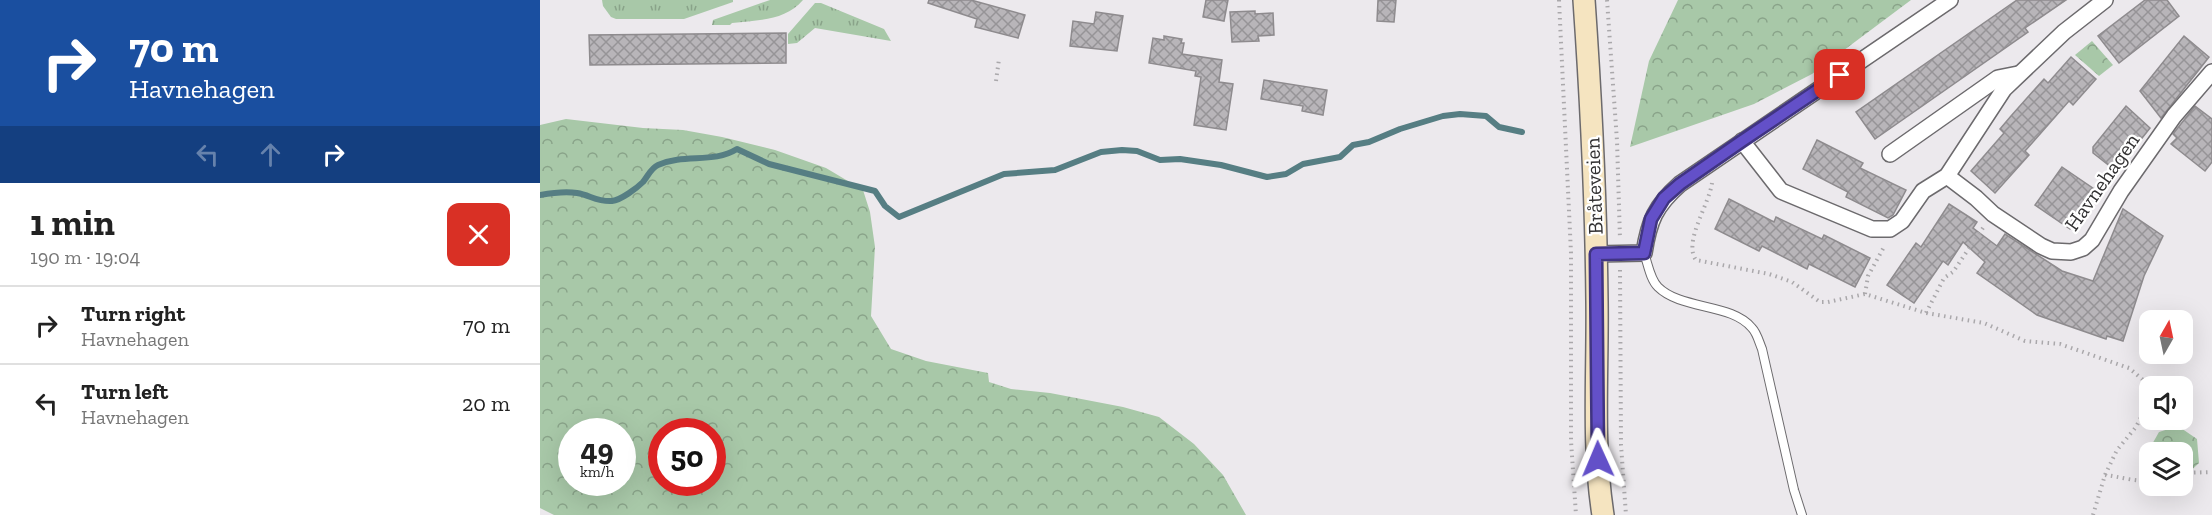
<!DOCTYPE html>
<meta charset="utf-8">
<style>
:root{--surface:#fff;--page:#f2f2f2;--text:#222;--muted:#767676;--line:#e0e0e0}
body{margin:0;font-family:"Zilla Slab",serif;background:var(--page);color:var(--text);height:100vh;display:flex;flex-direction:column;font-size:22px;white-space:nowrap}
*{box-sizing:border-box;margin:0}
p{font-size:20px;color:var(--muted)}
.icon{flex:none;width:33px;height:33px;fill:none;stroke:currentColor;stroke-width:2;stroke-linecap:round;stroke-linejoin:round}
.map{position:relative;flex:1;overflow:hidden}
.side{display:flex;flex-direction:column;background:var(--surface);width:540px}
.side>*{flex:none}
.hud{background:#1a4fa0;color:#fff;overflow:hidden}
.needle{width:39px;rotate:9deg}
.controls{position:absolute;left:1599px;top:310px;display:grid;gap:12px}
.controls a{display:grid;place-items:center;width:54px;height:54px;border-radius:12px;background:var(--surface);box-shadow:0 6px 24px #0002;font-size:30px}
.speed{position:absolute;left:18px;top:418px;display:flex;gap:12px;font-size:30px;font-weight:700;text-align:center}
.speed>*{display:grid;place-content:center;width:78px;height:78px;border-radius:50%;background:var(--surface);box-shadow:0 6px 24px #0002;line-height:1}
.speed small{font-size:15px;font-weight:400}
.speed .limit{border:9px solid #d22;background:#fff;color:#111}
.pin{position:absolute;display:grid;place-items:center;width:51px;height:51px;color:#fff;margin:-26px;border-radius:12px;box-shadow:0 3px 9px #0006}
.me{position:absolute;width:66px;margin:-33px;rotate:359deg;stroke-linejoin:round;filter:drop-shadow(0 0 4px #0008)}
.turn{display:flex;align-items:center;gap:21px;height:126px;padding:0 30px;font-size:27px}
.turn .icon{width:78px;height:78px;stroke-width:2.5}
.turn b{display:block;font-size:42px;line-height:51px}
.lanes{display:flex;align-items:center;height:57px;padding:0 30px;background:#0003;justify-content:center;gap:30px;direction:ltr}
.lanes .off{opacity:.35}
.round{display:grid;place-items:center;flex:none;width:63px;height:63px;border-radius:12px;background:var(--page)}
.overview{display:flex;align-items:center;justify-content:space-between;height:102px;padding:0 30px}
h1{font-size:36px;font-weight:700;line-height:45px}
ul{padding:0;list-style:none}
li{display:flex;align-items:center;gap:18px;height:78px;padding:0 30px;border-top:2px solid var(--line)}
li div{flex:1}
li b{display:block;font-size:22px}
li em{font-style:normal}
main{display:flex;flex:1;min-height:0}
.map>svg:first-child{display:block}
</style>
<main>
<section class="side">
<div class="hud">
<div class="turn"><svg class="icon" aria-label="right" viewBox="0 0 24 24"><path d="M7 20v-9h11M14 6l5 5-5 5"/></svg><div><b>70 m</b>Havnehagen</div></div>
<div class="lanes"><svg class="icon off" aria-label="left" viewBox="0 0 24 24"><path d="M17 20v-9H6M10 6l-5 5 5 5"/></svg><svg class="icon off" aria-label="ahead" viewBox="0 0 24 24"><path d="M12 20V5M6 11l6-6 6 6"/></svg><svg class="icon" aria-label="right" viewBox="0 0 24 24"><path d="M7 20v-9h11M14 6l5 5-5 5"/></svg></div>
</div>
<div class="overview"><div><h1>1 min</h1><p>190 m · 19:04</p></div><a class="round" style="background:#d93025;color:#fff"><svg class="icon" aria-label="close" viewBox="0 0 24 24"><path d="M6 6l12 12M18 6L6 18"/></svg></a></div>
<ul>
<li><svg class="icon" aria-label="right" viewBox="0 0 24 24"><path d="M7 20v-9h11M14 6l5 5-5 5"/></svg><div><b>Turn right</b><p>Havnehagen</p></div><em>70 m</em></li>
<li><svg class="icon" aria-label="left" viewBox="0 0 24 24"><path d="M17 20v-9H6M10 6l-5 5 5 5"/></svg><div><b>Turn left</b><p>Havnehagen</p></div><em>20 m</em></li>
</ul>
</section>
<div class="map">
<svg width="1672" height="515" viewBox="0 0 1672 515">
<defs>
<pattern id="grass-tufts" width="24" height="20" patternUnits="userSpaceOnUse" patternTransform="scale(1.5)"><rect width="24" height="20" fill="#a8c8a8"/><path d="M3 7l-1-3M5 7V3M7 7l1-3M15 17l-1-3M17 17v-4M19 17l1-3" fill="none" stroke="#89a389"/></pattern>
<pattern id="forest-crowns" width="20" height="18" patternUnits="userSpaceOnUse" patternTransform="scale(1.5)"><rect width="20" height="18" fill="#a8c8a8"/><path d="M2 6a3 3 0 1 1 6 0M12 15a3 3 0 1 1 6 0" fill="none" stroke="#89a389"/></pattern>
<pattern id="building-cross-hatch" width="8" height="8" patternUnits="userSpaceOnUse" patternTransform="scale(1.5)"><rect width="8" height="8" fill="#b8b5b9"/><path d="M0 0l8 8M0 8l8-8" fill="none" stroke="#969497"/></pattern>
</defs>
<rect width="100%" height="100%" fill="#ece9ed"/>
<g fill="url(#grass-tufts)">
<polygon points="62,0 193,0 193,2 144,19 76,19 71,17 63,6"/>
<path d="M 230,0 L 263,0 C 245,21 218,20 192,23 L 190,25 L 172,25 L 173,20 Z"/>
<polygon points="275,3 281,3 344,29 351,41 275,28 257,43 248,44 248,34"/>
</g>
<g fill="url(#forest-crowns)" fill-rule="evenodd">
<polygon points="1138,0 1371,0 1272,74 1214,104 1090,147 1109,61"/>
<polygon points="1552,41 1573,65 1559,76 1535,55"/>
<path d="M 26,119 L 103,128 L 143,130 L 182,137 L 235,150 L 286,168 L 323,190 L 330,212 L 335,247 L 331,316 L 351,349 L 386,361 L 448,373 L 449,382 L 471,389 L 510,393 L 583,407 L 619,417 L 654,444 L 683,475 L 706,515 L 14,515 L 0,508 L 0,125 ZM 32,432 L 82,432 L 82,483 L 32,483 ZM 122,432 L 172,432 L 172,483 L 122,483 Z"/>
<polygon points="1638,426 1657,439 1659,463 1643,478 1642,453 1610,453 1609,482 1607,481 1602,462 1619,432"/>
</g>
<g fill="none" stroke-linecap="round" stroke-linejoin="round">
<path stroke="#567e83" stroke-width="6" d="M 0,195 C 11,193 25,191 37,193 C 50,195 57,202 72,201 C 81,200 97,188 103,182 C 108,176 111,168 118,165 C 145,153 173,164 197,149 L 229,164 L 335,191 L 345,206 L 359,217 L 464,174 L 515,170 L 561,152 L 582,150 L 597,151 L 620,160 L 640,159 L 681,165 L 727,177 L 746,174 L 763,164 L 800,157 L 813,145 L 829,142 L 860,129 L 903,116 L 920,114 L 946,116 L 959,127 L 982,132"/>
</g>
<g fill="url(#building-cross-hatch)" stroke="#8e8b8e" stroke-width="1.5">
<polygon points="389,0 431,0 485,15 478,38 435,27 437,19 388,3"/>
<polygon points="666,0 688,0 684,21 663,17"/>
<polygon points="838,0 856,0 854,22 837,21"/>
<polygon points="1477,0 1526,0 1485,28 1488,32 1335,139 1316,112"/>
<polygon points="1605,0 1627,0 1639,16 1579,63 1558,36"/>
<polygon points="715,11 715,14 733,13 734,35 718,36 719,41 692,42 690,12"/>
<polygon points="556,12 583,16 577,51 530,46 533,21 554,24"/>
<polygon points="246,33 246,63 50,65 49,35"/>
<polygon points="624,36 642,39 641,43 644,43 642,54 682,60 679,82 693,84 686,130 654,125 661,77 655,76 656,71 609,63 613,38 624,40"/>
<polygon points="1644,36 1669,57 1621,118 1600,91"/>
<polygon points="1531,57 1556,79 1533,105 1529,101 1485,151 1489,155 1455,193 1431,171 1464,133 1460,129 1471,116 1504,79 1508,83"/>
<polygon points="724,80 787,90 783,115 762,111 763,106 721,99"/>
<polygon points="1586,106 1610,128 1576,171 1553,153 1553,147"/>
<polygon points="1655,106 1672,119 1672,162 1665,171 1631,144 1637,138 1633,134"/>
<polygon points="1277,140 1323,163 1320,168 1366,190 1353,215 1348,218 1306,197 1308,192 1263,169"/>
<polygon points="1522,167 1557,191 1530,229 1495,205"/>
<polygon points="1189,199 1234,222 1236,217 1282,239 1284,235 1330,258 1315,287 1269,264 1267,269 1222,246 1219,251 1175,229"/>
<polygon points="1409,204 1437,222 1433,228 1457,246 1465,234 1522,271 1553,281 1583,209 1623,236 1604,276 1583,341 1567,336 1566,339 1497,315 1437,273 1445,262 1423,242 1408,265 1403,261 1374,303 1347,285 1376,243 1381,247"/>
</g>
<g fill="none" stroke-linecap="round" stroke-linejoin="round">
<defs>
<path id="service" d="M 1104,253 C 1108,264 1110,279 1118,287 C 1141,310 1192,303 1212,328 C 1217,333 1219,342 1222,349 L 1254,490 L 1262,515"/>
<g id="minor">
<polyline points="1202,141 1241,191 1332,229 1350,229 1362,221 1383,191 1407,176 1464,89 1524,32 1565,0"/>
<polyline points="1350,154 1458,78 1478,74"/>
<polyline points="1407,176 1436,198 1453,214 1501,246 1512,251 1531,252 1543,248 1552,240 1581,191 1634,116 1672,72"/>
<path d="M 1056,254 L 1104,253 C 1109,221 1115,206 1140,184 L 1410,0"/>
</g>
<path id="secondary" d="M 1044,0 C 1051,100 1056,200 1057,301 C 1058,372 1052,445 1063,515"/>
</defs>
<use href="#service" stroke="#6c6a6d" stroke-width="10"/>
<use href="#minor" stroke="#6c6a6d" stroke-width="18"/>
<use href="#secondary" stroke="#6c6a6d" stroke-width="24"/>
<g stroke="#aaa8ab" stroke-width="4" stroke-dasharray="1.5 4.5" stroke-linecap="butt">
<polyline points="1019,0 1031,253 1031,441 1036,515"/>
<polyline points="1067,0 1077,141 1080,239"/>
<polyline points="456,81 459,59"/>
<path d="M 1172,183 C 1169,205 1143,242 1156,260 L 1229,274 L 1252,282 L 1280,302 L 1288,302 L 1325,294 L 1386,313 L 1444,323 L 1485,341 L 1520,344 L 1589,368 L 1602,379 L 1610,399"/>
<polyline points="1080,270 1081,445 1086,515"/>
<polyline points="1325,294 1328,276 1345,245"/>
<polyline points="1386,313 1404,278 1413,272 1445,225"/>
<polyline points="1642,473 1672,472"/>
<path d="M 1565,475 C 1577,476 1599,483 1610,480"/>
<polyline points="1553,515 1565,475 1577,450 1596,427 1610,400"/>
</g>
<use href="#service" stroke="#fff" stroke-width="8"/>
<use href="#minor" stroke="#fff" stroke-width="15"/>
<use href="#secondary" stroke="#f5e4c0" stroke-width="21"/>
</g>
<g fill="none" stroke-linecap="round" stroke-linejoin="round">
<defs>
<polyline id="route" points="1058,459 1056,254 1104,253 1111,219 1124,198 1140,184 1202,141 1300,75"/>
</defs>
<use href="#route" stroke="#403482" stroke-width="15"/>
<use href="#route" stroke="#6350c8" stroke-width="10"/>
</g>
<g text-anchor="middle" stroke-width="4.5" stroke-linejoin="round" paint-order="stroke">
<g font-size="21" fill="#323132" stroke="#fff">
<text transform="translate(1562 182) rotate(-55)" y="7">Havnehagen</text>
<text transform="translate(1054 186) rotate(-92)" y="7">Bråteveien</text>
</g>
</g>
</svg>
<div class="controls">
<a><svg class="needle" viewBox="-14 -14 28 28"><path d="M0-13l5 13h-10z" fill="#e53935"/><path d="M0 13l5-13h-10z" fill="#767676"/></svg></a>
<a><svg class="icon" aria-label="sound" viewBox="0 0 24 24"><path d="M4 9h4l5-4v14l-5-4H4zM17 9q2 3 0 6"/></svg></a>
<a><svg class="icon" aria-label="layers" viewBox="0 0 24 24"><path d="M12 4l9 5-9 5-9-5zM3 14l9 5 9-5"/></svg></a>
</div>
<div class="speed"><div>49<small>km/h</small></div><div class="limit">50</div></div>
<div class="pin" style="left:1300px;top:75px;background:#d93025"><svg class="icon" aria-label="arrive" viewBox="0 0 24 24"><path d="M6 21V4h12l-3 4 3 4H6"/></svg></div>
<svg class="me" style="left:1058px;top:459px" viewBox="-20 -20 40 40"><path d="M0-17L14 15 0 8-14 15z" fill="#6350c8" stroke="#fff" stroke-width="4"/></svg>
</div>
</main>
